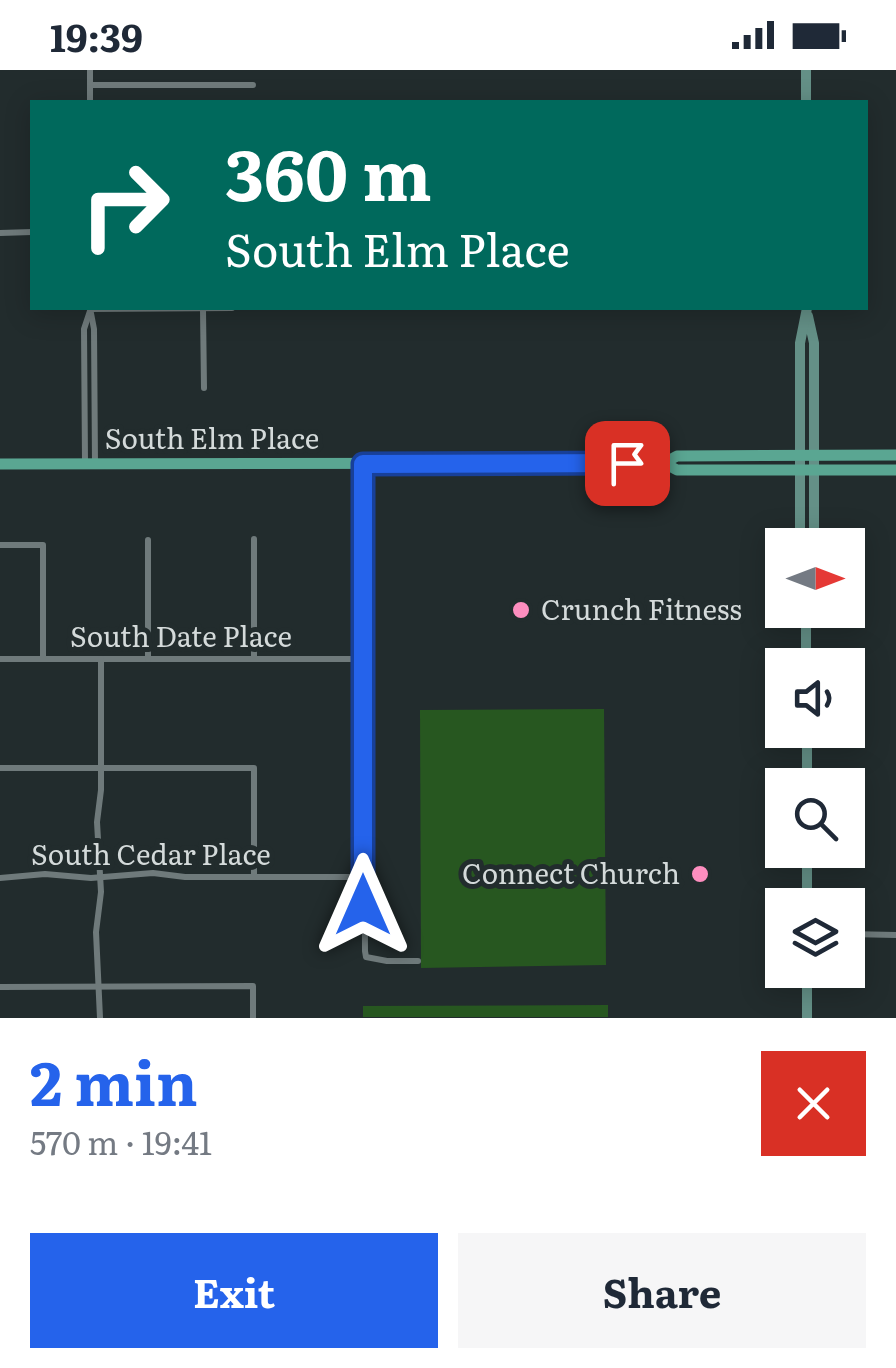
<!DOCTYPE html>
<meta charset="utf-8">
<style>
:root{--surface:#fff;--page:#f6f6f7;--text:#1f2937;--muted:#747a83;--accent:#2563eb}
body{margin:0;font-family:Literata,serif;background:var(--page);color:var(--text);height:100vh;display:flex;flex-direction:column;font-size:38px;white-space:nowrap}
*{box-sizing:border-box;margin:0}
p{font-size:32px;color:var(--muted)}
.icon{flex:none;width:55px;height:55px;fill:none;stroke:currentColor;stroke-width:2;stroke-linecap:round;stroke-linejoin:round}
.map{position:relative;height:948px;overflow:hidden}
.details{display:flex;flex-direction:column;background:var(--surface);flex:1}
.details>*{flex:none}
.top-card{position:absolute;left:30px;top:30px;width:838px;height:210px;border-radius:0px;box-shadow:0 5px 25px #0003;background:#00695c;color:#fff;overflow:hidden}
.needle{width:65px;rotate:90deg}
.controls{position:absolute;left:765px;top:458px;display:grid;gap:20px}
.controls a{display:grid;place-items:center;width:100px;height:100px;border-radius:0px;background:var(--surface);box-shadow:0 5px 25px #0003;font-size:50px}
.pin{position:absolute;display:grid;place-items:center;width:85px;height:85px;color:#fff;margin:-42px;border-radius:20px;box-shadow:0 5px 15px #0006}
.me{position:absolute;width:110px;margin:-55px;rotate:0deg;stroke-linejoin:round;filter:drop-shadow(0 0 8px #0008)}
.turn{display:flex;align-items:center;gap:35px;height:210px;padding:0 30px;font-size:45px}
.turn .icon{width:130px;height:130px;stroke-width:2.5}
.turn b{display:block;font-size:70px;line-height:85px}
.round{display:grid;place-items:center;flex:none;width:105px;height:105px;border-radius:0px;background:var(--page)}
.summary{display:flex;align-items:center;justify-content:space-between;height:170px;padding:0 30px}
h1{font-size:60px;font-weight:700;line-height:75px;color:var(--accent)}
.action{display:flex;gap:20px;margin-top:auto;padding:20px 30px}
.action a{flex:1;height:115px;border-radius:0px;background:var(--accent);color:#fff;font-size:40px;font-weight:700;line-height:115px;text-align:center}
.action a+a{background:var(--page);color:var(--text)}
.status{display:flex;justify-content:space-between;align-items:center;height:70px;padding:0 50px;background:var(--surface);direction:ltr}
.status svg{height:28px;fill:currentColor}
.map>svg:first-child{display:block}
</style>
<div class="status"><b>19:39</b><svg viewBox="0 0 49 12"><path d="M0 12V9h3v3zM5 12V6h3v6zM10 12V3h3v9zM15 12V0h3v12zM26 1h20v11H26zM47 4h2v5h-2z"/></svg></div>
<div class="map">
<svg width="896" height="948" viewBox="0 0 896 948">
<rect width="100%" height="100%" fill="#222c2d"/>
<g fill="#275720">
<polygon points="604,639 606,895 421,898 420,640"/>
<polygon points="608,935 608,947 363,947 363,936"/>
</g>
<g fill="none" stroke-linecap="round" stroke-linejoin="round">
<g stroke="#6f7a7b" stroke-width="6">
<polyline points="90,0 90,32"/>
<polyline points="90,15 253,15"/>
<polyline points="0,163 32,162"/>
<polyline points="90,238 94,259 95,394"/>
<polyline points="90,239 232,238"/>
<polyline points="203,240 204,318"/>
<polyline points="85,392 84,259 90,241"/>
<polyline points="363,395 365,881 366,887 387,891 418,891"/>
<polyline points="254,469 254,589"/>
<polyline points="0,475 43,475 43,589"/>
<polyline points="0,589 363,589"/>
<polyline points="148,589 148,470"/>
<polyline points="0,698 254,698 254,807"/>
<polyline points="0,808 45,804 91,808 153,803 185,807 363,807"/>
<polyline points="848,864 896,865"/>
<polyline points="0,917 253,916 253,948"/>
<polyline points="100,948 96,862 101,822 97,752 101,720 101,589"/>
</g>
<g stroke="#649087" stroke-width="10">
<polyline points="806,0 806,32"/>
<polyline points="808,246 814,273 814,475"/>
<polyline points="800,475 800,273 807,238"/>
<polyline points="806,540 806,595"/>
<polyline points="807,660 807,715"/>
<polyline points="807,780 807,835"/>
<polyline points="807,900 807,948"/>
</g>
<g stroke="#5aa692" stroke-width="11">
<polyline points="664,393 677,400 896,400"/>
<polyline points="0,394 664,393 677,386 896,385"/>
</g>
</g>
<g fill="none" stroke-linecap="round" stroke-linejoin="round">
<defs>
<polyline id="route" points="363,835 363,394 627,393"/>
</defs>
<use href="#route" stroke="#184099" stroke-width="25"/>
<use href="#route" stroke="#2563eb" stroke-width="18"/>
</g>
<g fill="#fd8ebf" stroke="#222c2d" stroke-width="4">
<circle cx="521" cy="540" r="10"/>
<circle cx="700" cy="804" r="10"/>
</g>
<g text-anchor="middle" stroke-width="10" stroke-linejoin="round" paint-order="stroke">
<g font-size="28" fill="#d4dada" stroke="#222c2d">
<text x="212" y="379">South Elm Place</text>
<text x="181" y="577">South Date Place</text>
<text x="151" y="795">South Cedar Place</text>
</g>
<g font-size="28" fill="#d4dada" stroke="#222c2d" text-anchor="start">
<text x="541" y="550">Crunch Fitness</text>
<text x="680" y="814" text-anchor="end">Connect Church</text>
</g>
</g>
</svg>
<div class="controls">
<a><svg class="needle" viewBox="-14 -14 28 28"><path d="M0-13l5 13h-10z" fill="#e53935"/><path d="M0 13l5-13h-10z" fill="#747a83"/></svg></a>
<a><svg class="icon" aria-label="sound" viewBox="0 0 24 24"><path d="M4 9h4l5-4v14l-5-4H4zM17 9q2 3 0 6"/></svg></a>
<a><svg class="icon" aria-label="search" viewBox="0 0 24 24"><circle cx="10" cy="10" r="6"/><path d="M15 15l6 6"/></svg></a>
<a><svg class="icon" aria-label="layers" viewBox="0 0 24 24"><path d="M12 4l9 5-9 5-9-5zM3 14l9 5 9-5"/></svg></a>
</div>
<div class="pin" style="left:627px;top:393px;background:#d93025"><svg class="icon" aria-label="arrive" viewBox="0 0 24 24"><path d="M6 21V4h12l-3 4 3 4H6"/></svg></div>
<svg class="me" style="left:363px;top:835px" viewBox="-20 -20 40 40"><path d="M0-17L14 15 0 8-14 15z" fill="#2563eb" stroke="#fff" stroke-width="4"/></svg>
<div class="top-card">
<div class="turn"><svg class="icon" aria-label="right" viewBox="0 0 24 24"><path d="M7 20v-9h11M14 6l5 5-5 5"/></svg><div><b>360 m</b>South Elm Place</div></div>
</div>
</div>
<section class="details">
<div class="summary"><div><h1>2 min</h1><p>570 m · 19:41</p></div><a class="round" style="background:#d93025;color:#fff"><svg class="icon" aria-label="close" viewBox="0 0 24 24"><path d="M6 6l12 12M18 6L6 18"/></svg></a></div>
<div class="action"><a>Exit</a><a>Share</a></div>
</section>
